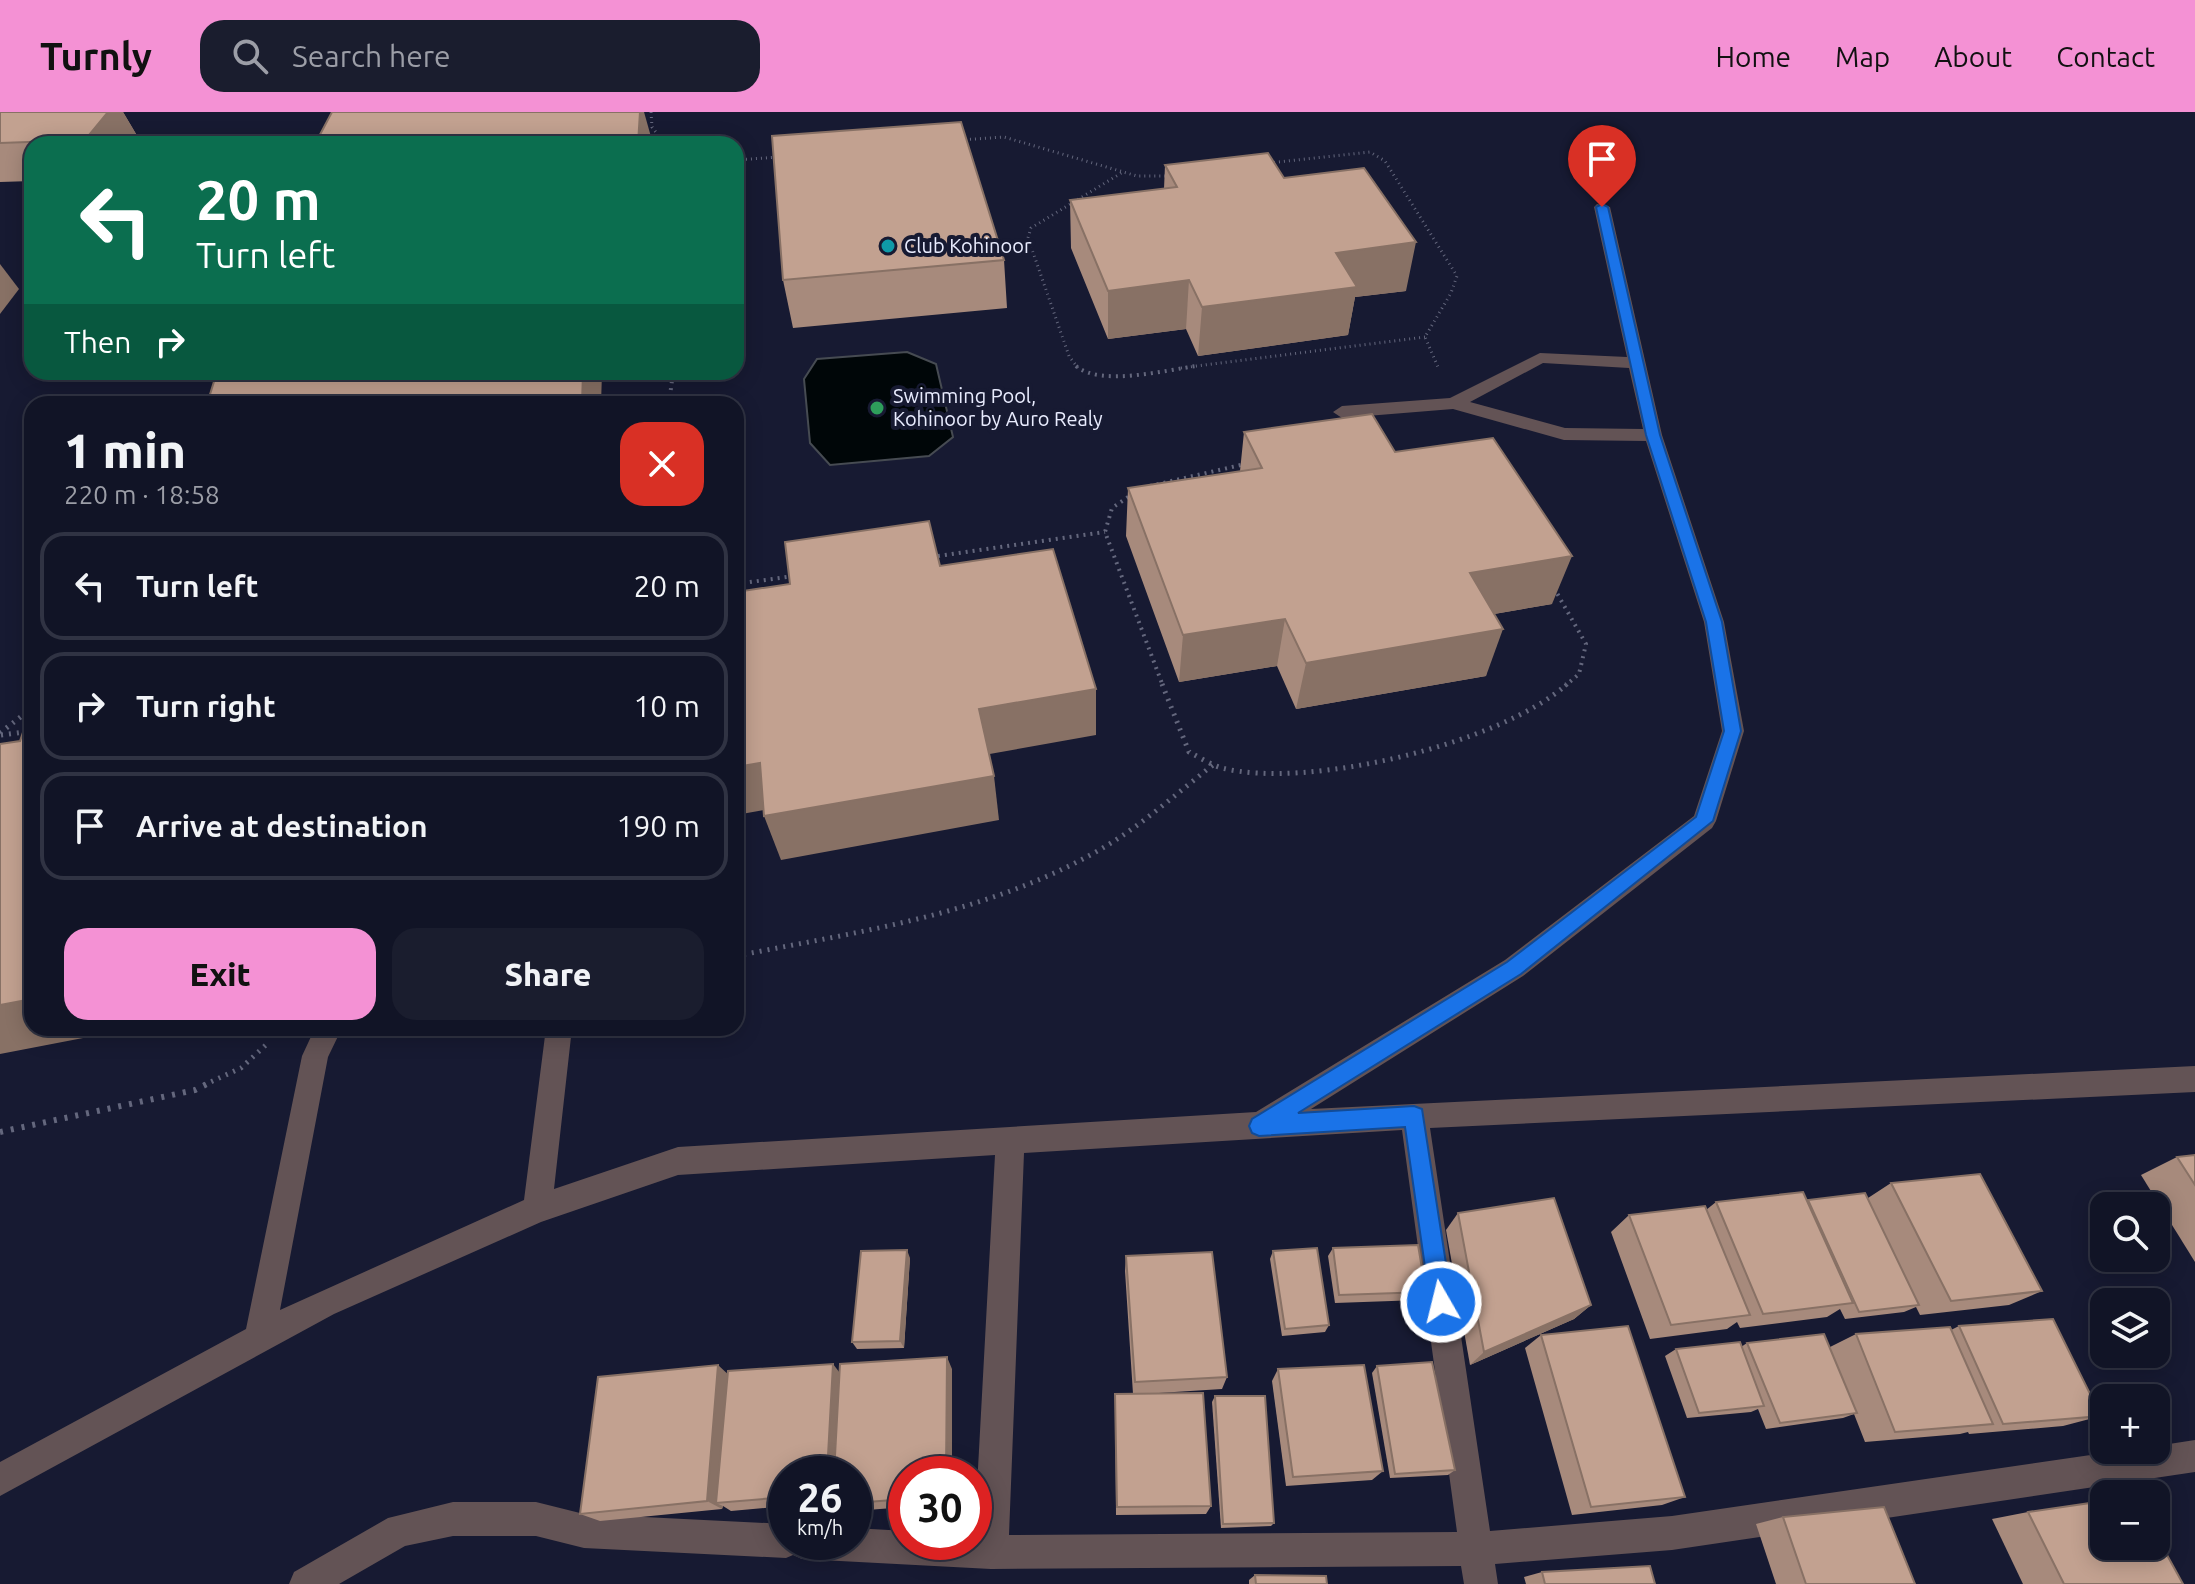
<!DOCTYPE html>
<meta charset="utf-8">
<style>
:root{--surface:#111426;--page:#1a1d2e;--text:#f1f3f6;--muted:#9c9ea7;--line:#303343;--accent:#f491d4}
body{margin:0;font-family:Ubuntu,sans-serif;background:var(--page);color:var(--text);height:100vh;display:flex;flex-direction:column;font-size:30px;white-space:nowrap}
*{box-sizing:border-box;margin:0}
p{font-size:26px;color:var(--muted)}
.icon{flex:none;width:44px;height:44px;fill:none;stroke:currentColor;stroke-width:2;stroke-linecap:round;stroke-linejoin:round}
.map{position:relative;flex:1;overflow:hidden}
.details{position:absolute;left:24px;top:284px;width:720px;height:640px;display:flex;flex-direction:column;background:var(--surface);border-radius:24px;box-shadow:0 4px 20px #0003,0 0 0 2px var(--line)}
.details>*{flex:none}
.hud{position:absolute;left:24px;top:24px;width:720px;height:244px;border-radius:24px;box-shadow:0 4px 20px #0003,0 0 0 2px var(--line);background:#0b6e4f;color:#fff;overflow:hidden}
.buttons{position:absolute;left:2090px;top:1080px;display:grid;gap:16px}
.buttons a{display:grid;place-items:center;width:80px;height:80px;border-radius:16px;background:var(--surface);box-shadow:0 4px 20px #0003,0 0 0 2px var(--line);font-size:40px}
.speed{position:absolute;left:768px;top:1344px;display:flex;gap:16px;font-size:40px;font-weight:700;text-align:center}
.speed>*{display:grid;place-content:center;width:104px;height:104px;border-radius:50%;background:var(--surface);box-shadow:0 4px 20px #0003,0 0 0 2px var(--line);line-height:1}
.speed small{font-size:20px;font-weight:400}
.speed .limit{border:12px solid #d22;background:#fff;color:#111}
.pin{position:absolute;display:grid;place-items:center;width:68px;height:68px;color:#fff;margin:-82px -34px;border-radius:50% 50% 50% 0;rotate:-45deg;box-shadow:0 0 8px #0007}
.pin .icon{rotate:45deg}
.me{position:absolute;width:88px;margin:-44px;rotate:352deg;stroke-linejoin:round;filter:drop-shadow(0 0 6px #0008)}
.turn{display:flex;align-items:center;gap:28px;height:168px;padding:0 40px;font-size:36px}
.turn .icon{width:104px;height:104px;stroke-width:2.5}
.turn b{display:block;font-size:56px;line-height:68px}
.then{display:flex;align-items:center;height:76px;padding:0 40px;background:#0003;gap:16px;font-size:30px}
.round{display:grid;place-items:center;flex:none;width:84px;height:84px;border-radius:24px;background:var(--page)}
.head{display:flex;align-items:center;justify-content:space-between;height:136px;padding:0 40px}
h1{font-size:48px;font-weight:800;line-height:60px}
.cta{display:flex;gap:16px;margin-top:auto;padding:16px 40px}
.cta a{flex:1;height:92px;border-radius:24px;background:var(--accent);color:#111;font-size:32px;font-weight:800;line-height:92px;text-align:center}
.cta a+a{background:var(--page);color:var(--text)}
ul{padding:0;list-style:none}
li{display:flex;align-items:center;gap:24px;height:108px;margin:0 16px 12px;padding:0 24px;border:4px solid var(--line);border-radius:24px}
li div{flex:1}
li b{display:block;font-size:30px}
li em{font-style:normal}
header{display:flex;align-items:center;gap:48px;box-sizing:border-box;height:112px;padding:0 40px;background:var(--accent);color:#111}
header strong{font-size:38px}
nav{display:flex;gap:44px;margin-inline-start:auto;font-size:28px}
.search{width:560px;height:72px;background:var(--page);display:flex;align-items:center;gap:20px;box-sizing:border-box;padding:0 28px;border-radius:24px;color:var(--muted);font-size:30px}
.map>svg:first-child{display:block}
</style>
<header>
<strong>Turnly</strong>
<div class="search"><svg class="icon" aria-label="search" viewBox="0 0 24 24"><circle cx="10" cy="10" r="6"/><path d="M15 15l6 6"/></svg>Search here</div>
<nav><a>Home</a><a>Map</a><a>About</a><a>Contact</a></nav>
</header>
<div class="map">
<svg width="2195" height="1472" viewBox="0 0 2195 1472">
<rect width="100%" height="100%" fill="#171a32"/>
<polygon fill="#000608" stroke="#464b52" stroke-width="2" points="907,240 936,252 953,325 929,344 830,353 810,331 804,267 817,247"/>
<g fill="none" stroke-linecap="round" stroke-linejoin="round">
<g stroke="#64677d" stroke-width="3" stroke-dasharray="1 4" stroke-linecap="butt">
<polyline points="651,0 652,15 665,32"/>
<polyline points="960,28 1004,25 1137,64 1168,64"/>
<polyline points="736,48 779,45"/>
<polyline points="1269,51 1370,40 1385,49 1457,164 1451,181 1425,225 1438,255"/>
<polyline points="1078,256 1069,244 1028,126 1031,116 1123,60"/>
<polyline points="1181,256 1425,225"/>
</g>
<g stroke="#64677d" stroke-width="4" stroke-dasharray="2 5" stroke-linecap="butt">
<path d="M 1076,254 C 1101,275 1165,258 1197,254"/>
<polyline points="669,292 673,260"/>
<polyline points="1150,374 1245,352"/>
<polyline points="1134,381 1112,396 1105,420 1163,574"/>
<polyline points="931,445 1105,420"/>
<polyline points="736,472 794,464"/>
<polyline points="1554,476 1586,532 1579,562 1565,574"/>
</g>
<g stroke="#64677d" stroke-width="5" stroke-dasharray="2 6" stroke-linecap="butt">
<path d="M 1162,572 L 1189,640 C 1199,645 1211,653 1222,656 C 1308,678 1502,631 1567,572"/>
<polyline points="0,621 32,596"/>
<polyline points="1,623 32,619"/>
<path d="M 736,844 C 862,819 988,802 1101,737 C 1141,714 1177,681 1213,653"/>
<polyline points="204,973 241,956 268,931"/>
</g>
<polyline stroke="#64677d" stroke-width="6" stroke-dasharray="3 8" stroke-linecap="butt" points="0,1020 195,978 209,971"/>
<path fill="#635355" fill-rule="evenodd" d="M 1597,92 L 1610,95 L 1662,323 L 1724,510 L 1744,619 L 1716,709 L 1712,716 L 1523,864 L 1311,997 L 2195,954 L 2195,980 L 1430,1016 L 1490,1419 L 1672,1404 L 2125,1338 L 2156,1338 L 2156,1334 L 2195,1328 L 2195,1360 L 1672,1438 L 1495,1452 L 1498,1472 L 1464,1472 L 1461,1454 L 991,1457 L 802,1447 L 793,1443 L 786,1446 L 584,1436 L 536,1424 L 453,1424 L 405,1434 L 339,1472 L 289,1472 L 294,1460 L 388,1406 L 453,1390 L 536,1390 L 584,1402 L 786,1412 L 786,1430 L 854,1430 L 854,1416 L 906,1419 L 906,1430 L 974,1430 L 995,1043 L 678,1063 L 541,1110 L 334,1202 L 0,1384 L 0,1350 L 246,1217 L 302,944 L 315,916 L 342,916 L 328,945 L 280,1198 L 524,1088 L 546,916 L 572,916 L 554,1077 L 678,1035 L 1256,1000 L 1505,848 L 1694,704 L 1722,619 L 1704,510 L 1646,329 L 1564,328 L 1453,297 L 1342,306 L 1333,300 L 1342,294 L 1450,286 L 1540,241 L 1627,245 L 1594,95 ZM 1543,251 L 1629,256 L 1643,317 L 1565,316 L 1470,290 ZM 1402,1018 L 1457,1420 L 1009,1423 L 1024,1041 Z"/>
</g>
<g fill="#a78a7c">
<polygon points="0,0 123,0 139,27 135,32 32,32 32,69 0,70"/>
<polygon points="1165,53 1284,66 1406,179 1355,185 1348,223 1198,244 1186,217 1108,227 1071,136 1070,88 1164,77"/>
<polygon points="1004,148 1007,196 793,216 783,168"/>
<polygon points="1244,320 1395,340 1552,492 1494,502 1486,564 1296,597 1277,554 1179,570 1126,424 1128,376 1240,359"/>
<polygon points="2195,1043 2195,1150 2141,1063 2177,1045"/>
<polygon points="1891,1071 2042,1179 2009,1193 1920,1203 1916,1195 1904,1200 1845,1207 1840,1197 1827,1205 1740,1216 1737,1210 1727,1217 1650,1227 1611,1120 1629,1103 1706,1098 1716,1090 1868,1086"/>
<polygon points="1458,1101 1591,1193 1574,1207 1470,1253 1446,1118"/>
<polygon points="1333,1136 1426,1180 1420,1188 1335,1191 1328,1144"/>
<polygon points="1273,1139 1329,1213 1325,1220 1282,1224 1270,1147"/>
<polygon points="1126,1144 1227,1265 1222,1277 1143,1282 1211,1394 1206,1402 1116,1403 1115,1282 1133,1282 1125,1159"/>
<polygon points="910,1146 904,1236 857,1237 852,1230"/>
<polygon points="1959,1214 2101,1304 2063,1314 1969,1322 1968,1320 1960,1322 1865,1330 1854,1302 1843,1306 1766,1317 1758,1297 1751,1300 1687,1306 1665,1244 1676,1237 1741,1235 1747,1231 1830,1235 1856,1222 1951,1218"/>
<polygon points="1541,1223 1685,1385 1662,1393 1572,1403 1525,1236"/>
<polygon points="1377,1254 1455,1358 1448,1363 1390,1366 1372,1261"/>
<polygon points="952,1257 906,1362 906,1395 854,1399 854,1362 786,1362 786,1394 731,1399 723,1394 722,1397 600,1409 580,1402 839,1261"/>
<polygon points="1278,1257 1383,1359 1372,1368 1286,1374 1272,1269"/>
<polygon points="1215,1284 1274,1411 1271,1414 1221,1416 1212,1290"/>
<polygon points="2028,1400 2183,1472 2023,1472 1992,1407"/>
<polygon points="1783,1405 1915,1472 1776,1472 1756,1412"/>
<polygon points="1542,1460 1655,1472 1526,1472 1524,1465"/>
<polygon points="1255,1463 1327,1472 1249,1472 1249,1468"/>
</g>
<g fill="#887165">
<polygon points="108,0 123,0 139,27 135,32 88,32 85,28"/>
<polygon points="640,0 644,0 653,32 638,32"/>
<polygon points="1416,130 1406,179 1355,185 1348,223 1198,244 1202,195 1336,141"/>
<polygon points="0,152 19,177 0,202"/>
<polygon points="1189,168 1186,217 1108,227 1108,179"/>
<polygon points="583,260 602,260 601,292 582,292"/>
<polygon points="1572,444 1552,492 1454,509 1470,461"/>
<polygon points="1285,507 1277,554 1179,570 1183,523"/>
<polygon points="1503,517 1486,564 1296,597 1306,551"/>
<polygon points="1096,577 1096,623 984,643 979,597"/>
<polygon points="760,651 776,696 736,703 736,655"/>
<polygon points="994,664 999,708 781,748 764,704"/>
<polygon points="32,887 32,916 135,916 0,942 0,893"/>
<polygon points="907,1138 910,1146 904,1236 900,1229"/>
<polygon points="1591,1193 1574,1207 1470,1253 1484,1240"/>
<polygon points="947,1245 952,1257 952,1362 946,1362"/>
<polygon points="833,1252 843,1265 838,1362 827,1362"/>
<polygon points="718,1253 732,1266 716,1391 723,1394 722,1397 707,1389"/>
</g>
<g fill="#c2a190" stroke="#887165" stroke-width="2">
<polygon points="0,0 108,0 85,28 0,31"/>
<polygon points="332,0 640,0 638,32 315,32"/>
<polygon points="961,10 1004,148 783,168 772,24"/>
<polygon points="1268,41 1284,66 1364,56 1416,130 1336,141 1357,175 1202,195 1189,168 1108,179 1070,88 1177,75 1165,53"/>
<polygon points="217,260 583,260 582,292 207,292"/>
<polygon points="1372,302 1395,340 1493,326 1572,444 1470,461 1503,517 1306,551 1285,507 1183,523 1128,376 1262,356 1244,320"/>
<polygon points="929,409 940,454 1053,437 1096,577 979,597 994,664 764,704 760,651 736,655 736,480 790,472 785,430"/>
<polygon points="32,594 32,887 0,893 0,632 20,629"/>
<polygon points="2195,1043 2195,1073 2177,1045"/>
<polygon points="1980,1062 2042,1179 1951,1189 1891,1071"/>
<polygon points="1803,1080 1853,1191 1763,1202 1716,1090"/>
<polygon points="1865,1081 1919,1193 1859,1200 1808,1088"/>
<polygon points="1554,1086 1591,1193 1484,1240 1458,1101"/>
<polygon points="1705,1094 1750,1203 1671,1213 1629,1103"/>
<polygon points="1418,1133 1426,1180 1339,1183 1333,1136"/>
<polygon points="1317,1136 1329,1213 1285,1217 1273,1139"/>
<polygon points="907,1138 900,1229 852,1230 861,1139"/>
<polygon points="1212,1140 1227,1265 1135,1270 1126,1144"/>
<polygon points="2053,1207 2101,1304 2003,1312 1959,1214"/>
<polygon points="1628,1214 1685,1385 1591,1395 1541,1223"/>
<polygon points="1950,1215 1993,1312 1895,1320 1856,1222"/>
<polygon points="1824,1222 1857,1301 1780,1311 1747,1231"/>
<polygon points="1740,1230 1764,1294 1699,1301 1676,1237"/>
<polygon points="947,1245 946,1362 906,1362 906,1387 854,1391 854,1362 834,1362 840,1252"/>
<polygon points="1432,1250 1455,1358 1395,1362 1377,1254"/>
<polygon points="833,1252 827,1362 786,1362 786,1385 716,1391 728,1259"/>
<polygon points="718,1253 707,1389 580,1402 598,1265"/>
<polygon points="1364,1253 1383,1359 1293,1365 1278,1257"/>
<polygon points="1203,1281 1211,1394 1117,1395 1115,1282"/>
<polygon points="1215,1284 1265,1284 1274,1411 1223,1412"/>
<polygon points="2104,1389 2104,1434 2156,1434 2156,1423 2183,1472 2064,1472 2028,1400"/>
<polygon points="1884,1395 1915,1472 1806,1472 1783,1405"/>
<polygon points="1650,1454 1655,1472 1545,1472 1542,1460"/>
<polygon points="1255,1463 1326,1464 1327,1472 1256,1472"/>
</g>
<polygon fill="#1a73e8" stroke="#114b97" stroke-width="2" points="1602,92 1608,95 1660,323 1722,510 1741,619 1713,709 1521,862 1298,1001 1414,994 1422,997 1452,1190 1449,1198 1441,1201 1433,1198 1430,1190 1405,1015 1259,1024 1252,1021 1249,1014 1252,1007 1507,850 1696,705 1724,619 1706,510 1646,323 1596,95"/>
<circle fill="#0f9aa8" stroke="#171a32" stroke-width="3" cx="888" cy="134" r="8"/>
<circle fill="#2e9e5b" stroke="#171a32" stroke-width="3" cx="877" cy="296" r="8"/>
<g text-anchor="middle" stroke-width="8" stroke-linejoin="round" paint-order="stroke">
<g font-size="20" fill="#e9ecfe" stroke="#171a32" text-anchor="start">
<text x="904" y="141">Club Kohinoor</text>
<text x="893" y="291">Swimming Pool,<tspan x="893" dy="23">Kohinoor by Auro Realy</tspan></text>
</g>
</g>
</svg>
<div class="buttons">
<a><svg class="icon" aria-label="search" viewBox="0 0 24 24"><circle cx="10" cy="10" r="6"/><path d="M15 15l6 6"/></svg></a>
<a><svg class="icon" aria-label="layers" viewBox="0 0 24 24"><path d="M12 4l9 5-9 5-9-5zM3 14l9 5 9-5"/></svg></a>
<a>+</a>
<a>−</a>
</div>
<div class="speed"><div>26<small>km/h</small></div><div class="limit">30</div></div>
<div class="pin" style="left:1602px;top:95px;background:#d93025"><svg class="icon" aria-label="arrive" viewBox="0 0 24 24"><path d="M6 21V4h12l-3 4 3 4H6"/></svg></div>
<svg class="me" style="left:1441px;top:1190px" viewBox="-20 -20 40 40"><circle r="17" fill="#1a73e8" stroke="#fff" stroke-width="3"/><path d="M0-11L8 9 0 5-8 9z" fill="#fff"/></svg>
<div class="hud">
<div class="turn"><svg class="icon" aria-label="left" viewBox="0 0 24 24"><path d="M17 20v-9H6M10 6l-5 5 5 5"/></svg><div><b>20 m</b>Turn left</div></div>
<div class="then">Then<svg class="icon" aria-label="right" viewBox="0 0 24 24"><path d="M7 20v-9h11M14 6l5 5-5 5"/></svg></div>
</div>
<section class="details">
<div class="head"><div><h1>1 min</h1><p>220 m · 18:58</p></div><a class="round" style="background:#d93025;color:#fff"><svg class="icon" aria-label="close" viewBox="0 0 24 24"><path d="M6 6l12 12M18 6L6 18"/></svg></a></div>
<ul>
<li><svg class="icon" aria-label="left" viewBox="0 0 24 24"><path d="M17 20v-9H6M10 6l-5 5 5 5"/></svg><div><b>Turn left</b></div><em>20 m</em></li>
<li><svg class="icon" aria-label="right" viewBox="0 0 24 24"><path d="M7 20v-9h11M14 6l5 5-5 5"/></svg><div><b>Turn right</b></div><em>10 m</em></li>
<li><svg class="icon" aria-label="arrive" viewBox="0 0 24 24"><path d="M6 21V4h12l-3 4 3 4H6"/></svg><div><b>Arrive at destination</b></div><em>190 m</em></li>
</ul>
<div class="cta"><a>Exit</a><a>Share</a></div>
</section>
</div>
